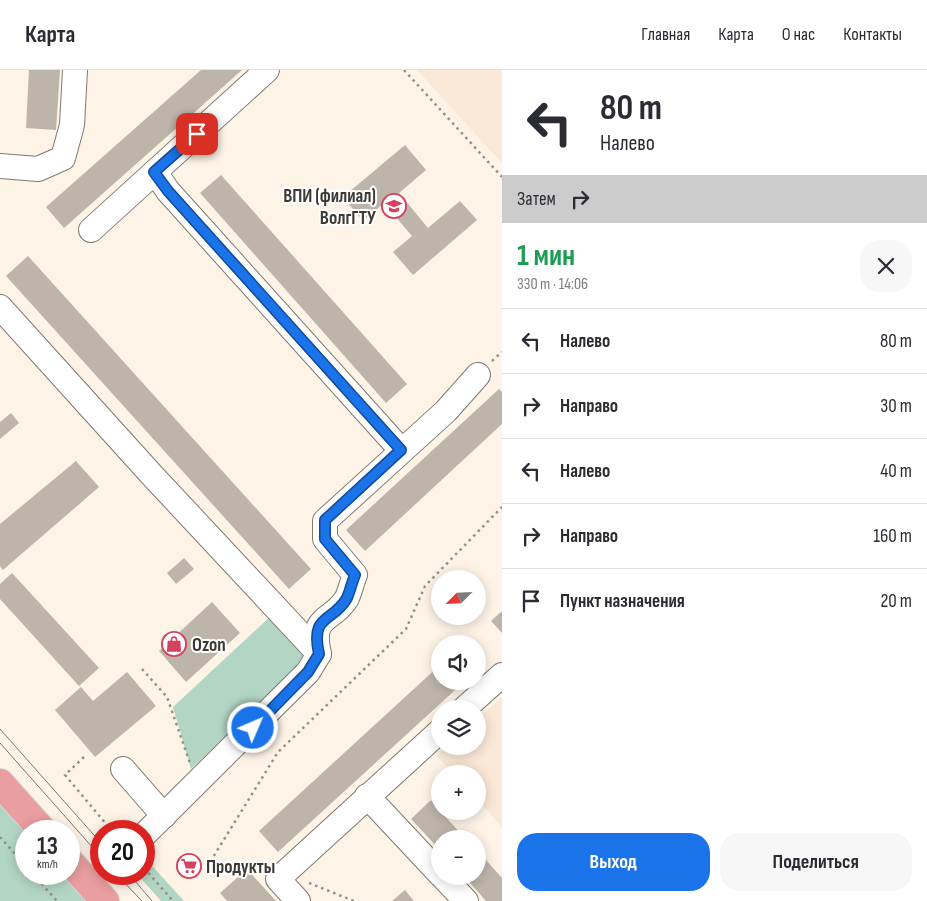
<!DOCTYPE html>
<html lang="ru">
<meta charset="utf-8">
<style>
:root{--surface:#fff;--page:#f7f7f7;--text:#2b2b33;--muted:#7c7c81;--line:#e1e1e2;--accent:#1a73e8}
body{margin:0;font-family:"Sofia Sans Condensed",sans-serif;background:var(--page);color:var(--text);height:100vh;display:flex;flex-direction:column;font-size:19px;white-space:nowrap}
*{box-sizing:border-box;margin:0}
p{font-size:16px;color:var(--muted)}
.icon{flex:none;width:28px;height:28px;fill:none;stroke:currentColor;stroke-width:2;stroke-linecap:round;stroke-linejoin:round}
.map{position:relative;flex:1;overflow:hidden}
.sheet{display:flex;flex-direction:column;background:var(--surface);width:425px}
.sheet>*{flex:none}
.top-card{background:#fff;color:var(--text);overflow:hidden}
.needle{width:32px;rotate:246deg}
.fabs{position:absolute;left:431px;top:500px;display:grid;gap:10px}
.fabs a{display:grid;place-items:center;width:55px;height:55px;border-radius:50%;background:var(--surface);box-shadow:0 2px 12px #0003;font-size:25px}
.speed{position:absolute;left:15px;top:750px;display:flex;gap:10px;font-size:25px;font-weight:700;text-align:center}
.speed>*{display:grid;place-content:center;width:65px;height:65px;border-radius:50%;background:var(--surface);box-shadow:0 2px 12px #0003;line-height:1}
.speed small{font-size:12px;font-weight:400}
.speed .limit{border:8px solid #d22;background:#fff;color:#111}
.pin{position:absolute;display:grid;place-items:center;width:42px;height:42px;color:#fff;margin:-21px;border-radius:10px;box-shadow:0 2px 8px #0006}
.me{position:absolute;width:55px;margin:-28px;rotate:45deg;stroke-linejoin:round;filter:drop-shadow(0 0 4px #0008)}
.turn{display:flex;align-items:center;gap:18px;height:105px;padding:0 15px;font-size:22px}
.turn .icon{width:65px;height:65px;stroke-width:2.5}
.turn b{display:block;font-size:35px;line-height:42px}
.then{display:flex;align-items:center;height:48px;padding:0 15px;background:#0003;gap:10px;font-size:19px}
.round{display:grid;place-items:center;flex:none;width:52px;height:52px;border-radius:20px;background:var(--page)}
.headline{display:flex;align-items:center;justify-content:space-between;height:85px;padding:0 15px}
h1{font-size:30px;font-weight:700;line-height:38px;color:#1e9e55}
.button{display:flex;gap:10px;margin-top:auto;padding:10px 15px}
.button a{flex:1;height:58px;border-radius:20px;background:var(--accent);color:#fff;font-size:20px;font-weight:700;line-height:58px;text-align:center}
.button a+a{background:var(--page);color:var(--text)}
ul{padding:0;list-style:none}
li{display:flex;align-items:center;gap:15px;height:65px;padding:0 15px;border-top:1px solid var(--line)}
li div{flex:1}
li b{display:block;font-size:19px}
li em{font-style:normal}
header{display:flex;align-items:center;gap:30px;box-sizing:border-box;height:70px;padding:0 25px;background:var(--surface);border-bottom:1px solid var(--line)}
header strong{font-size:24px}
nav{display:flex;gap:28px;margin-inline-start:auto;font-size:18px}
main{display:flex;flex:1;min-height:0}
.map>svg:first-child{display:block}
</style>
<header>
<strong>Карта</strong>
<nav><a>Главная</a><a>Карта</a><a>О нас</a><a>Контакты</a></nav>
</header>
<main>
<div class="map">
<svg width="502" height="831" viewBox="0 0 502 831">
<rect width="100%" height="100%" fill="#fdf3e7"/>
<g fill="#fae8d7">
<polygon points="417,0 502,0 502,93"/>
<polygon points="502,627 502,757 478,730 478,704 453,704 437,686 447,676 478,676 478,649"/>
</g>
<g fill="#b3d6c4">
<polygon points="273,544 311,584 191,699 173,637"/>
<polygon points="0,729 26,761 26,804 67,804 91,831 0,831"/>
<polygon points="146,789 184,831 161,831 137,804 144,804"/>
</g>
<g fill="#beb5aa">
<polygon points="29,0 60,0 56,60 26,58"/>
<polygon points="201,0 242,0 64,158 46,137"/>
<polygon points="405,75 426,100 399,123 428,158 460,131 477,150 413,205 393,182 412,166 384,133 363,151 343,127"/>
<polygon points="221,105 407,314 386,333 200,123"/>
<polygon points="28,186 311,499 289,519 6,206"/>
<polygon points="499,319 502,322 502,354 365,481 346,460"/>
<polygon points="11,343 19,353 0,369 0,352"/>
<polygon points="76,391 99,417 3,500 0,496 0,454"/>
<polygon points="184,488 194,499 176,514 167,503"/>
<polygon points="12,503 99,598 79,616 0,529 0,514"/>
<polygon points="212,532 240,563 186,612 159,581"/>
<polygon points="502,541 502,563 491,551"/>
<polygon points="440,595 440,611 465,611 278,782 259,761"/>
<polygon points="127,602 156,636 95,687 55,640 81,617 93,631"/>
<polygon points="431,730 440,741 466,769 440,769 440,780 411,749"/>
<polygon points="478,781 502,808 502,831 486,831 464,806 478,806"/>
<polygon points="247,799 276,831 227,831 220,823"/>
<polygon points="405,820 414,831 392,831"/>
</g>
<g fill="none" stroke-linecap="round" stroke-linejoin="round">
<defs>
<g id="minor">
<polyline points="0,96 38,99 63,88 72,55 75,0"/>
<polyline points="155,102 168,121 401,380"/>
<polyline points="91,160 267,0"/>
<polyline points="0,237 150,403 319,584"/>
<polyline points="464,639 502,605"/>
<polyline points="123,699 164,746"/>
<polyline points="367,726 440,804"/>
<path d="M 144,765 L 308,602 L 319,584 C 310,543 332,553 347,528 C 350,521 352,512 355,505 L 325,469 L 325,451 L 446,341 L 478,305"/>
<polyline points="442,806 466,831"/>
<polyline points="298,831 278,809 440,661"/>
</g>
<g id="major">
<polyline points="0,713 43,761"/>
<polyline points="69,791 105,831"/>
</g>
</defs>
<use href="#minor" stroke="#81796e" stroke-width="26"/>
<use href="#major" stroke="#d8d7d6" stroke-width="30"/>
<g stroke="#958f86" stroke-width="2.5" stroke-dasharray="2.5 4" stroke-linecap="butt">
<polyline points="404,0 502,107"/>
<polyline points="492,291 502,282"/>
<polyline points="142,599 167,627 190,693"/>
<polyline points="84,687 65,705 112,761"/>
<polyline points="0,767 26,796"/>
<polyline points="207,797 278,682 406,559 425,516 502,437"/>
<polyline points="144,798 173,831"/>
<polyline points="33,804 57,831"/>
<polyline points="309,813 354,831"/>
</g>
<use href="#minor" stroke="#fff" stroke-width="24"/>
<use href="#major" stroke="#e99ea0" stroke-width="28"/>
<g stroke="#7b766f" stroke-width="1">
<polyline points="0,659 101,773"/>
<polyline points="0,673 101,787"/>
<polyline points="116,804 142,831"/>
<polyline points="129,804 152,831"/>
</g>
</g>
<g fill="none" stroke-linecap="round" stroke-linejoin="round">
<defs>
<path id="route" d="M 197,64 L 154,102 L 168,121 L 401,380 L 325,450 L 325,469 L 355,505 C 352,512 350,521 347,528 C 333,553 310,543 319,584 L 308,602 L 253,658"/>
</defs>
<use href="#route" stroke="#114b97" stroke-width="12"/>
<use href="#route" stroke="#1a73e8" stroke-width="9"/>
</g>
<defs>
<symbol id="university-ring" viewBox="-11 -11 22 22"><circle r="9.5" fill="#fff" stroke="#d3435f" stroke-width="1.5"/><path d="M0-5L7-2L0 1L-7-2ZM-4 1L0 2.5L4 1V4Q0 6-4 4Z" fill="#d3435f"/></symbol>
<symbol id="shop-ring" viewBox="-11 -11 22 22"><circle r="9.5" fill="#fff" stroke="#d3435f" stroke-width="1.5"/><path d="M-5-2.5h2.3a2.7 3.5 0 0 1 5.4 0H5L5.5 6h-11ZM-1.5-2.5h3a1.5 2.3 0 0 0-3 0Z" fill="#d3435f"/></symbol>
<symbol id="supermarket-ring" viewBox="-11 -11 22 22"><circle r="9.5" fill="#fff" stroke="#d3435f" stroke-width="1.5"/><path d="M-6-5.5h2.5l.6 2H6L4.5 2H-2.5L-4.4-4H-6ZM-1.5 3.2a1.3 1.3 0 1 0 .1 0ZM3 3.2a1.3 1.3 0 1 0 .1 0Z" fill="#d3435f"/></symbol>
</defs>
<g fill-rule="evenodd">
<use href="#university-ring" x="380" y="122" width="28" height="28"/>
<use href="#shop-ring" x="160" y="560" width="28" height="28"/>
<use href="#supermarket-ring" x="175" y="782" width="28" height="28"/>
</g>
<g text-anchor="middle" stroke-width="4" stroke-linejoin="round" paint-order="stroke">
<g font-size="19" font-weight="bold" fill="#3c3934" stroke="#fff" text-anchor="start">
<text x="376" y="132" text-anchor="end">ВПИ (филиал)<tspan x="376" dy="22">ВолгГТУ</tspan></text>
<text x="192" y="581">Ozon</text>
<text x="206" y="803">Продукты</text>
</g>
</g>
</svg>
<div class="fabs">
<a><svg class="needle" viewBox="-14 -14 28 28"><path d="M0-13l5 13h-10z" fill="#e53935"/><path d="M0 13l5-13h-10z" fill="#7c7c81"/></svg></a>
<a><svg class="icon" aria-label="sound" viewBox="0 0 24 24"><path d="M4 9h4l5-4v14l-5-4H4zM17 9q2 3 0 6"/></svg></a>
<a><svg class="icon" aria-label="layers" viewBox="0 0 24 24"><path d="M12 4l9 5-9 5-9-5zM3 14l9 5 9-5"/></svg></a>
<a>+</a>
<a>−</a>
</div>
<div class="speed"><div>13<small>km/h</small></div><div class="limit">20</div></div>
<div class="pin" style="left:197px;top:64px;background:#d93025"><svg class="icon" aria-label="arrive" viewBox="0 0 24 24"><path d="M6 21V4h12l-3 4 3 4H6"/></svg></div>
<svg class="me" style="left:253px;top:658px" viewBox="-20 -20 40 40"><circle r="17" fill="#1a73e8" stroke="#fff" stroke-width="3"/><path d="M0-11L8 9 0 5-8 9z" fill="#fff"/></svg>
</div>
<section class="sheet">
<div class="top-card">
<div class="turn"><svg class="icon" aria-label="left" viewBox="0 0 24 24"><path d="M17 20v-9H6M10 6l-5 5 5 5"/></svg><div><b>80 m</b>Налево</div></div>
<div class="then">Затем<svg class="icon" aria-label="right" viewBox="0 0 24 24"><path d="M7 20v-9h11M14 6l5 5-5 5"/></svg></div>
</div>
<div class="headline"><div><h1>1 мин</h1><p>330 m · 14:06</p></div><a class="round"><svg class="icon" aria-label="close" viewBox="0 0 24 24"><path d="M6 6l12 12M18 6L6 18"/></svg></a></div>
<ul>
<li><svg class="icon" aria-label="left" viewBox="0 0 24 24"><path d="M17 20v-9H6M10 6l-5 5 5 5"/></svg><div><b>Налево</b></div><em>80 m</em></li>
<li><svg class="icon" aria-label="right" viewBox="0 0 24 24"><path d="M7 20v-9h11M14 6l5 5-5 5"/></svg><div><b>Направо</b></div><em>30 m</em></li>
<li><svg class="icon" aria-label="left" viewBox="0 0 24 24"><path d="M17 20v-9H6M10 6l-5 5 5 5"/></svg><div><b>Налево</b></div><em>40 m</em></li>
<li><svg class="icon" aria-label="right" viewBox="0 0 24 24"><path d="M7 20v-9h11M14 6l5 5-5 5"/></svg><div><b>Направо</b></div><em>160 m</em></li>
<li><svg class="icon" aria-label="arrive" viewBox="0 0 24 24"><path d="M6 21V4h12l-3 4 3 4H6"/></svg><div><b>Пункт назначения</b></div><em>20 m</em></li>
</ul>
<div class="button"><a>Выход</a><a>Поделиться</a></div>
</section>
</main>
